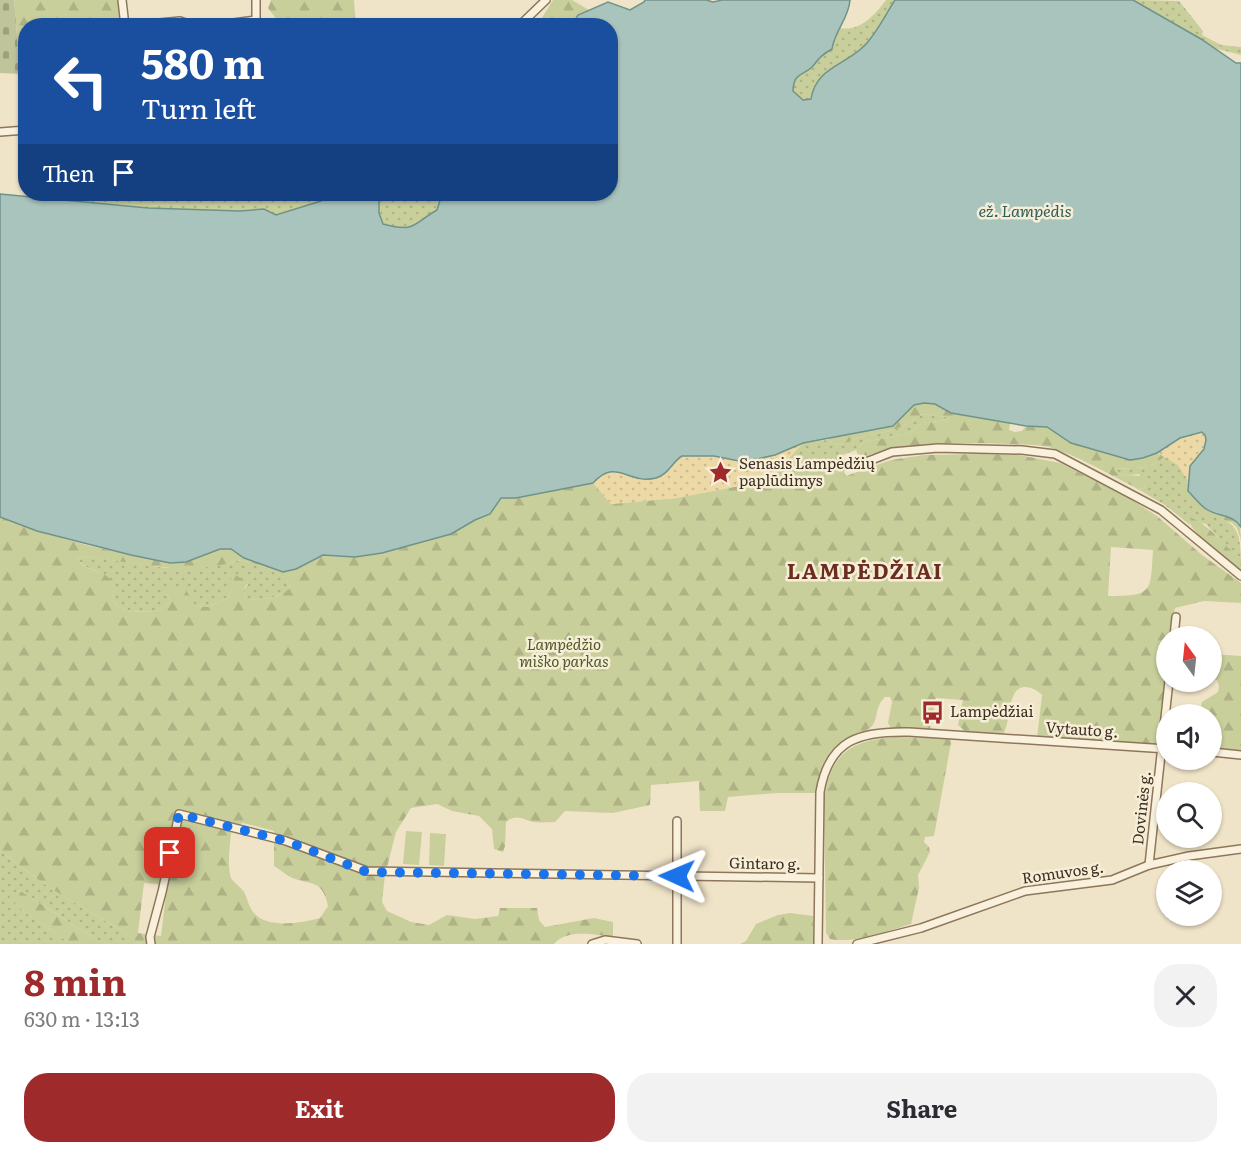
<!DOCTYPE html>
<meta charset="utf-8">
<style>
:root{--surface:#fff;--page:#f2f2f3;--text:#2b2b33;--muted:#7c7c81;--accent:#9e2a2b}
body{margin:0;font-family:Literata,serif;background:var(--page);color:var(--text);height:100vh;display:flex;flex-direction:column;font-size:22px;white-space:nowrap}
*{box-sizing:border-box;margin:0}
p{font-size:20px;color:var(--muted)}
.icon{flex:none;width:33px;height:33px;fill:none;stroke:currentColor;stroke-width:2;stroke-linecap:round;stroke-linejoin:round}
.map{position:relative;height:944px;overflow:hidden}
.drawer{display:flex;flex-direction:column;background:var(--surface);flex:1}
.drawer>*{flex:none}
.banner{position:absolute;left:18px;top:18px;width:600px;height:183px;border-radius:24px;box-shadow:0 2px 4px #0004;background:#1a4fa0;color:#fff;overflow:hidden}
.needle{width:39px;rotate:345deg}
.fabs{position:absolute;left:1156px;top:626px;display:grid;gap:12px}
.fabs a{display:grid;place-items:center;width:66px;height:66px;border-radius:50%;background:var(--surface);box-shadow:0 2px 4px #0004;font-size:30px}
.pin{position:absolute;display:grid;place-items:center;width:51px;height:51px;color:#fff;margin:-26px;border-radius:12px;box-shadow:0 3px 9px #0006}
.me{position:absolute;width:66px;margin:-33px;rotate:271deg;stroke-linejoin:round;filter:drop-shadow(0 0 4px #0008)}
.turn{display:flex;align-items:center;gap:21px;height:126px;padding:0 24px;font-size:27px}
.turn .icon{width:78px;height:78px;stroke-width:2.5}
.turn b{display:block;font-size:42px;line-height:51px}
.then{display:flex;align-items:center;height:57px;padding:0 24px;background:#0003;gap:12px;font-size:22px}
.round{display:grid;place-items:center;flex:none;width:63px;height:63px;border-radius:24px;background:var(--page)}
.head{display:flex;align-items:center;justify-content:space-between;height:102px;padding:0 24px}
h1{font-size:36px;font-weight:700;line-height:45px;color:var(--accent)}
.primary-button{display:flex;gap:12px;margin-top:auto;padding:12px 24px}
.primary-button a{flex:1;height:69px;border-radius:24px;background:var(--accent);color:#fff;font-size:24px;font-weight:700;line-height:69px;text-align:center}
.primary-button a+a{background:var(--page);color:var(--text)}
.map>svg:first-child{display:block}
</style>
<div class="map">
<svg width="1241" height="944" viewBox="0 0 1241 944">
<defs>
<pattern id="grass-dots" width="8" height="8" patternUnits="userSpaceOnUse" patternTransform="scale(1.5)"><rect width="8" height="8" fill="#c9cf9b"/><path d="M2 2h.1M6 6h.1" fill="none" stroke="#aeb285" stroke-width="1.8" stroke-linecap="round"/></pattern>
<pattern id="forest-firs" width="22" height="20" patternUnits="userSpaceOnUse" patternTransform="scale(1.5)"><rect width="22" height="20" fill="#c9cf9b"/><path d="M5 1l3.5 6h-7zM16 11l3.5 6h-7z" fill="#aeb285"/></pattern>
<pattern id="sand-dots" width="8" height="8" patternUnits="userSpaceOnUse" patternTransform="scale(1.5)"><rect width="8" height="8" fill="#ecd9a5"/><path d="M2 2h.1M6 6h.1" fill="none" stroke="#cbbb8e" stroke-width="1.8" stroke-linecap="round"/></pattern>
<pattern id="cemetery-stones" width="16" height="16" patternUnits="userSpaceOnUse" patternTransform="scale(1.5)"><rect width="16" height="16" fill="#bfc49a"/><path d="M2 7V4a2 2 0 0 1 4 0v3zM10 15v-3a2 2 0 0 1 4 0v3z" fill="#9ca07d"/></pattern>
</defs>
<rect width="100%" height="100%" fill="#f0e4c8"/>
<g fill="url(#grass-dots)">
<path d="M 886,0 L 895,0 C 886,14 874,36 863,47 C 844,65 815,71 812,100 C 802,100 799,98 793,91 C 794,71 803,77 813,66 C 820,58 822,55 831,49 L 834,36 L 839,28 C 860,32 874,16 886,0 Z"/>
<polygon points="1133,0 1179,1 1203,31 1202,35 1221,45 1241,47 1241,55 1214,48"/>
<polygon points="83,194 331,194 321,201 276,215 263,209 240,211 148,208 82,201"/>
<path d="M 379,194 L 442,194 L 437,210 C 411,224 417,233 383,224 L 379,213 Z"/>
<path d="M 922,414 L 948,417 L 947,420 L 922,423 L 910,433 L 864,442 L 856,450 L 840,456 L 843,470 L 826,476 L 809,488 L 776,479 L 778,465 L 789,458 L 803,443 L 827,440 C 841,450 847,441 861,437 C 889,430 897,433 922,414 Z"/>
<path d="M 1165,456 L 1178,465 L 1189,482 L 1183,483 L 1188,503 C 1220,525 1241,511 1241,558 L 1229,550 L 1206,524 L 1189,520 L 1190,525 L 1165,505 L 1136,488 L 1143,489 L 1147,484 L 1139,474 C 1130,475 1119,477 1114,469 C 1134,467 1150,471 1165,456 Z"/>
<path d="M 84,556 L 166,568 L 227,564 L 240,560 L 260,565 L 287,578 L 290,584 L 289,589 C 276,599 263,600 247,599 L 243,590 L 248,584 L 231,589 L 227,598 L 208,607 L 195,606 L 190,600 L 188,591 L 167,593 L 170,600 C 168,603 167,606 164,608 C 156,614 119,613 115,603 C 112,596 115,586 110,580 C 102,569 86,572 78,559 Z"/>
<polygon points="0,851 50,888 119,929 140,944 109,944 97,940 19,890 10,897 23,911 71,944 0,944"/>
</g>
<g fill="url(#forest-firs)" fill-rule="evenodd">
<polygon points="14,0 120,0 123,25 26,26 25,74 20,74"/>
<polygon points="271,0 354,0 356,25 311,25 309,23 299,25 281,25 268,8"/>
<polygon points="553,0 572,0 589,10 578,15 572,25 546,25 540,21"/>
<path d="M 924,403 L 935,404 L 951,413 L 1010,423 L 1009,430 L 1015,432 L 1022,431 L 1026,426 L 1047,427 L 1071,443 L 1143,458 L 1157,453 L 1165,456 C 1150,471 1134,467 1114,469 L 1116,472 L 1123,475 L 1147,476 L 1147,484 L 1143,489 L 1136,488 C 1108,474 1079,456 1049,447 C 1037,444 1021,445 1008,444 C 958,442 907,441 859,458 L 856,450 L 864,442 L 910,433 L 922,423 L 947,420 L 948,417 L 922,414 C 897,433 889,430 861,437 C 847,441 841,450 827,440 L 835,436 L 882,429 L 901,419 L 914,405 Z"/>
<path d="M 980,454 L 1019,455 L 1060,463 L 1129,498 L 1157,516 L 1202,555 L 1241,583 L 1241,603 L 1204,601 L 1175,608 L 1170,636 L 1167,636 L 1167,668 L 1159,744 L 1157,746 L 1037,738 L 1042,695 C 1038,691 1032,687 1025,687 C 1006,687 1012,724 1002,736 L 967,733 L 958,725 L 963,700 L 936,698 L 930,729 L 926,731 L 891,728 L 888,723 L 892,702 L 890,697 L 885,697 C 874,708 879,717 872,726 C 868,731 861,731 856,734 C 827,750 820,762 816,793 L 778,793 L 728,797 L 725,811 L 700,811 L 699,781 L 651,785 L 650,805 L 613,813 L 565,811 L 555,822 C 548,822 541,823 534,822 C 522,820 517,813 506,822 L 505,846 L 503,852 L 494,849 L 492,829 L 479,816 L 452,811 L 437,804 L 411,808 L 396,832 L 385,875 L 382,902 L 387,911 L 411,922 L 429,925 L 447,915 L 475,919 L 498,916 L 500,908 L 537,908 L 539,920 L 545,927 L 594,918 L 613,922 L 613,937 C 595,935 567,928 554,944 L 140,944 L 119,929 L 50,888 L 0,851 L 0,517 L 37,531 L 90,546 L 170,563 L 186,562 L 220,549 L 231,549 L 244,558 L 296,569 L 323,555 L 451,534 L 475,520 L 490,514 L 501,498 L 516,498 L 593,483 L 611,504 L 676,498 L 776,479 L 797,479 L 810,487 L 826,476 L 843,470 L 846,476 L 891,460 L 924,455 ZM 1111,547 L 1153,550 C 1150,592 1154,596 1108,596 ZM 84,556 L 143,565 L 189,570 L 227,564 L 240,560 L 260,565 L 286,578 L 290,584 L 289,589 C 276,599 264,600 247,599 L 243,590 L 250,579 L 247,576 L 240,578 L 236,575 L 232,577 L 228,582 L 231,589 L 227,598 L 208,607 L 195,606 L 185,587 L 179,588 L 173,585 L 169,588 L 167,593 L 170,600 C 168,603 167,606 164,608 C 156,614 119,613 115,603 C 112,595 115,586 110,579 C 101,569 85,572 78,559 ZM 243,823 L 274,831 L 274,866 C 279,869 285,874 290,877 C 311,886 322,878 328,906 L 320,918 C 302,923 267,929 254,913 C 248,906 248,899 244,892 C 241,887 234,883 231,878 C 227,868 230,839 232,827 ZM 144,883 L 167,885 L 161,936 L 138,933 Z"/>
<polygon points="1189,482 1188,491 1214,513 1232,518 1240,524 1241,541 1237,528 1232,523 1197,510 1188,503 1181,487 1183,483"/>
<path d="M 1192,518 C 1214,528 1221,545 1241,558 L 1241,571 C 1228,560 1192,535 1189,520 Z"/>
<polygon points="1212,654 1241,656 1241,751 1212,749 1212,714 1199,714 1202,702 1218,692 1219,686 1217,680 1212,678"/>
<path d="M 896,737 L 942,738 L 950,740 L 951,743 L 934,836 L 925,837 L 924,842 L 929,847 L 930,852 L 918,875 L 919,888 L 911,924 C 888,931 852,944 830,939 L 826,933 L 824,801 C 830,754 850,740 896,737 Z"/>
<polygon points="19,890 97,940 109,944 71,944 23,911 9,897"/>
<polygon points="790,913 813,916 814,944 715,944 740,944 746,941 756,924 778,915"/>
</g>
<g fill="url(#sand-dots)">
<path d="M 1202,432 L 1205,435 C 1209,454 1188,457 1189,482 L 1178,465 L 1157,453 L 1180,438 Z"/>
<polygon points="803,443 789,458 778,465 776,479 676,498 611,504 593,483 602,474 609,471 628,476 671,468 677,459 682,456 714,456 739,461 775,455"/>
</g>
<polygon fill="url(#cemetery-stones)" points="0,0 14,0 20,74 0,73"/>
<g fill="#c9cf9b">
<polygon points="406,831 422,832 419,865 403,864"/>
<polygon points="430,833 446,834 444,866 429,865"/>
</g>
<path fill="#a9c4bc" stroke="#6f938a" stroke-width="1.5" d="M 645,0 L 706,0 L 713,2 L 722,0 L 850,0 C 849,18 835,30 832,49 C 822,55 820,57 813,66 C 803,77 794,71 793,91 L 803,100 L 811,99 C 816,68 843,66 863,47 C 876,35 885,15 895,0 L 1133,0 L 1201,39 L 1236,63 L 1241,63 L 1241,527 C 1233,514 1218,517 1206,509 C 1200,505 1194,497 1188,491 L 1190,466 L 1204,449 L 1206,440 L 1205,435 L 1202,432 L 1180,438 L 1157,453 L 1143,458 L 1130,460 L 1071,443 L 1047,427 L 1026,426 L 951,413 L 935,404 L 924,403 L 914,405 L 893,426 L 803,443 L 775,455 L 757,459 L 739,461 L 714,456 L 682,456 C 672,462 669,474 656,478 C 627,485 617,457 593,483 L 516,498 L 501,498 L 490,514 L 475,520 L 451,534 L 382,553 L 355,557 L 323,555 L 296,569 L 283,572 L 244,558 L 231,549 L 220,549 L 186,562 L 170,563 L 131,555 L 37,531 L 0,517 L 0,194 L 148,208 L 240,211 L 264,209 L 276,215 L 321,201 L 331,194 L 379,194 L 379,213 L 383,224 C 416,233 412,224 437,210 L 442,194 L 610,194 L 610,26 L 572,25 L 578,15 L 608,2 L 630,10 L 644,2 Z"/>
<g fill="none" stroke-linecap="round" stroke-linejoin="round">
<defs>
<g id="street">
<polyline points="122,0 125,26"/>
<polyline points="129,26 180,21 193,26"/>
<polyline points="211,26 256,20 256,0"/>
<polyline points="519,26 546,0"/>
<polyline points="0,132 26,130"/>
<polyline points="842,466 861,464 892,452 938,448 1022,450 1055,454 1161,510 1241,576"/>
<polyline points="1174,636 1176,617"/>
<polyline points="1212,752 1241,755"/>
<polyline points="677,821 677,944"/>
<polyline points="1149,865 1169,681"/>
<polyline points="151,944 150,937 162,892 179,814 286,841 367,871 819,878"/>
<polyline points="592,944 605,940 637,944"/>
<path d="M 818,944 L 820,792 C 829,739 860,731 909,732 L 1167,749"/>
<polyline points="857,944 921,928 1025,891 1112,880 1149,865 1189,856 1241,849"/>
</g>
</defs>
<use href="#street" stroke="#8d765c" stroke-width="10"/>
<use href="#street" stroke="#faf1dc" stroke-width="7"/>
</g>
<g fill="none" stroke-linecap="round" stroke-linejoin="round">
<polyline stroke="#1a73e8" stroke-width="10" stroke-dasharray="0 18" points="170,853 179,814 286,841 367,872 677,876"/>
</g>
<defs>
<symbol id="sight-bare" viewBox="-9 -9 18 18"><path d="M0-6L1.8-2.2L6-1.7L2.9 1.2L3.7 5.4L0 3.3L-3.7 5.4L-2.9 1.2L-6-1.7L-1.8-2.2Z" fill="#9e2a2b" stroke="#f7eed8" stroke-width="2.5" paint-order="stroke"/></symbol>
<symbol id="bus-bare" viewBox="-9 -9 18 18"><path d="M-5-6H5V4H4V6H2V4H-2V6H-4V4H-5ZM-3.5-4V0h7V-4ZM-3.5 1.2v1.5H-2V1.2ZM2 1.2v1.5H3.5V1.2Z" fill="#9e2a2b" stroke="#f7eed8" stroke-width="2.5" paint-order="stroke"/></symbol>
</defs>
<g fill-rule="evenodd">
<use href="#sight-bare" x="704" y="456" width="33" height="33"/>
<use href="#bus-bare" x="916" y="696" width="33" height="33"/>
</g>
<g text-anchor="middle" stroke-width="5" stroke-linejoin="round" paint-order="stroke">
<g font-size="15" fill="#3d2e20" stroke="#f7eed8" text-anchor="start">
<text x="739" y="469">Senasis Lampėdžių<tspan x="739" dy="17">paplūdimys</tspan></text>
<text x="950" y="717">Lampėdžiai</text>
</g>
<g font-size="15" font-style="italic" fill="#4d5a26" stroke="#f7eed8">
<text x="564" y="650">Lampėdžio<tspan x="564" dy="17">miško parkas</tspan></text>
</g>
<g font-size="15" fill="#3d2e20" stroke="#f7eed8">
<text transform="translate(1082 730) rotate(4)" y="5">Vytauto g.</text>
<text transform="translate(1142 808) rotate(-84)" y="5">Dovinės g.</text>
<text transform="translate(765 864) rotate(1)" y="5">Gintaro g.</text>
<text transform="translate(1063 873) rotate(-8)" y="5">Romuvos g.</text>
</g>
<g font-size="16" font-style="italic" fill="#2f5d5a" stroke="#f7eed8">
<text x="1025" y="217">ež. Lampėdis</text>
</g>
<g font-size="21" font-weight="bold" letter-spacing="1.5" fill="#6b2e1e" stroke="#f7eed8">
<text x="865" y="579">LAMPĖDŽIAI</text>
</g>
</g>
</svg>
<div class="fabs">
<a><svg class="needle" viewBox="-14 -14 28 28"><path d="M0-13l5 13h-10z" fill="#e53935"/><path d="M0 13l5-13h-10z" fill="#7c7c81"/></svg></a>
<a><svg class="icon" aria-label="sound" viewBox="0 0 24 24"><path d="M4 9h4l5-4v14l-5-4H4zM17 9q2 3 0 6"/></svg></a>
<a><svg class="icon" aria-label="search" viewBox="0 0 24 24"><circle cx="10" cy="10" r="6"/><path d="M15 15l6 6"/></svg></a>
<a><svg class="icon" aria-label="layers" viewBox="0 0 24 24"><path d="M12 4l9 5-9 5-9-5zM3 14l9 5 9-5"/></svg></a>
</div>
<div class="pin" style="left:170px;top:853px;background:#d93025"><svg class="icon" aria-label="arrive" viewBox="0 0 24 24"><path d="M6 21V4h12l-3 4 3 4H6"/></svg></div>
<svg class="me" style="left:677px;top:876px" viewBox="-20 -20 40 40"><path d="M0-17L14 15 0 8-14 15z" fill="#1a73e8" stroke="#fff" stroke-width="4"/></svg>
<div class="banner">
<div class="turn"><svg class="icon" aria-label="left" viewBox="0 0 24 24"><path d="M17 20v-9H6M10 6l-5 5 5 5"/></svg><div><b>580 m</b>Turn left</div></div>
<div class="then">Then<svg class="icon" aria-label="arrive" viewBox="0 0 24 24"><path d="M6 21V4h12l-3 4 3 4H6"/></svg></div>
</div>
</div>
<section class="drawer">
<div class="head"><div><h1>8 min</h1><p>630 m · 13:13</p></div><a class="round"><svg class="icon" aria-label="close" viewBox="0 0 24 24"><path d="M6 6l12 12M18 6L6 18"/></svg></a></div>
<div class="primary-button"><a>Exit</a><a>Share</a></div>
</section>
